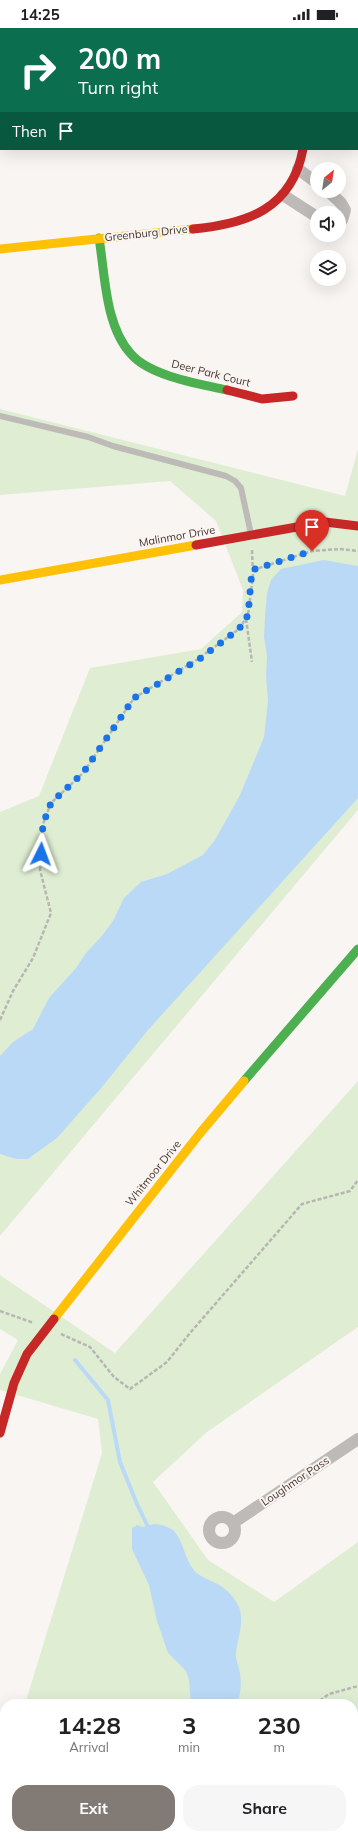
<!DOCTYPE html>
<style>
:root{--surface:#fff;--page:#f6f6f6;--text:#202124;--muted:#757577;--accent:#827a74}
body{margin:0;font-family:Mulish,sans-serif;background:var(--page);color:var(--text);height:100vh;display:flex;flex-direction:column;font-size:15px;white-space:nowrap}
*{box-sizing:border-box;margin:0}
p{font-size:13px;color:var(--muted)}
.icon{flex:none;width:22px;height:22px;fill:none;stroke:currentColor;stroke-width:2;stroke-linecap:round;stroke-linejoin:round}
.map{position:relative;flex:1;overflow:hidden}
.side{position:absolute;left:0px;top:1671px;width:358px;height:140px;display:flex;flex-direction:column;background:var(--surface);border-radius:16px 16px 0 0;box-shadow:0 4px 16px #0002}
.side>*{flex:none}
.guide{position:absolute;left:0px;top:0px;width:358px;height:122px;box-shadow:0 4px 16px #0002;background:#0b6e4f;color:#fff;overflow:hidden}
.needle{width:26px;rotate:30deg}
.controls{position:absolute;left:310px;top:134px;display:grid;gap:8px}
.controls a{display:grid;place-items:center;width:36px;height:36px;border-radius:50%;background:var(--surface);box-shadow:0 4px 16px #0002;font-size:20px}
.pin{position:absolute;display:grid;place-items:center;width:34px;height:34px;color:#fff;margin:-41px -17px;border-radius:50% 50% 50% 0;rotate:-45deg;box-shadow:0 0 4px #0007}
.pin .icon{rotate:45deg}
.me{position:absolute;width:44px;margin:-22px;rotate:3deg;stroke-linejoin:round;filter:drop-shadow(0 0 3px #0008)}
.turn{display:flex;align-items:center;gap:14px;height:84px;padding:0 12px;font-size:18px}
.turn .icon{width:52px;height:52px;stroke-width:2.5}
.turn b{display:block;font-size:28px;line-height:34px}
.then{display:flex;align-items:center;height:38px;padding:0 12px;background:#0003;gap:8px;font-size:15px}
.eta{display:flex;justify-content:space-evenly;align-items:center;height:68px;text-align:center}
.eta b{font-size:24px;font-weight:700;line-height:28px}
.button{display:flex;gap:8px;margin-top:auto;padding:8px 12px}
.button a{flex:1;height:46px;border-radius:16px;background:var(--accent);color:#fff;font-size:16px;font-weight:700;line-height:46px;text-align:center}
.button a+a{background:var(--page);color:var(--text)}
.status{display:flex;justify-content:space-between;align-items:center;height:28px;padding:0 20px;background:var(--surface);direction:ltr}
.status svg{height:11px;fill:currentColor}
.map>svg:first-child{display:block}
</style>
<div class="status"><b>14:25</b><svg viewBox="0 0 49 12"><path d="M0 12V9h3v3zM5 12V6h3v6zM10 12V3h3v9zM15 12V0h3v12zM26 1h20v11H26zM47 4h2v5h-2z"/></svg></div>
<div class="map">
<svg width="358" height="1811" viewBox="0 0 358 1811">
<rect width="100%" height="100%" fill="#f9f5f3"/>
<g fill="#dfeed3">
<polygon points="0,381 345,468 358,421 358,782 0,1208 0,784 39,768 90,640 201,621 242,584 243,562 216,493 170,453 0,467"/>
<polygon points="358,1053 358,1299 207,1404 153,1454 208,1532 274,1574 358,1514 358,1811 87,1811 80,1806 353,1806 353,1676 25,1676 102,1425 98,1391 0,1362 0,1346 18,1312 0,1301 0,1247 115,1325"/>
</g>
<polygon fill="#cadfbb" points="83,1806 116,1806 126,1811 77,1811"/>
<g fill="#bad9f6">
<polygon points="324,532 358,538 358,770 148,1002 102,1059 57,1110 28,1131 16,1131 0,1126 0,1028 13,1014 33,1001 49,970 76,940 86,925 101,909 113,893 124,870 141,854 167,846 203,827 215,812 240,767 264,709 268,673 266,647 267,628 264,609 265,588 267,565 271,552 281,541"/>
<path d="M 154,1496 C 185,1498 179,1521 193,1541 C 200,1551 217,1553 226,1562 C 232,1567 238,1575 240,1582 C 244,1596 237,1612 236,1625 C 235,1629 237,1633 238,1637 C 242,1651 242,1662 237,1676 L 191,1676 L 189,1652 L 186,1643 L 168,1625 L 157,1593 L 149,1557 L 132,1521 L 132,1500 L 137,1497 L 143,1499 Z"/>
<polygon points="209,1806 285,1806 290,1811 215,1811"/>
</g>
<g fill="none" stroke-linecap="round" stroke-linejoin="round">
<polyline stroke="#bad9f6" stroke-width="4" points="75,1332 108,1372 120,1434 137,1476 150,1503"/>
<g stroke="#b8b5b2" stroke-width="2.5" stroke-dasharray="4 2" stroke-linecap="butt">
<polyline points="253,542 312,523 340,521 358,523"/>
<polyline points="246,591 252,634"/>
<polyline points="0,992 13,963 33,930 51,885 40,842 43,796 51,775 83,745 134,670 198,631 239,601 248,587 253,548 252,522"/>
<polyline points="0,1283 34,1295"/>
<polyline points="61,1306 90,1319 114,1349 130,1361 167,1334 190,1305 302,1176 350,1163 358,1152"/>
<polyline points="315,1676 329,1666 358,1658"/>
<polyline points="179,1806 186,1811"/>
</g>
<polyline stroke="#bdbab7" stroke-width="6" points="0,388 88,409 113,418 226,448 235,453 241,460 251,506"/>
<g stroke="#bdbab7" stroke-width="12">
<polyline points="129,1 130,0"/>
<polyline points="294,1 295,0"/>
<polyline points="0,53 1,52"/>
<polyline points="298,141 317,155"/>
<polyline points="328,163 341,175 345,182 342,192 339,193"/>
<polyline points="283,167 317,189"/>
<circle cx="222" cy="1502" r="13"/>
<polyline points="233,1495 358,1411"/>
</g>
<g stroke="#4caf50" stroke-width="9">
<path d="M 99,210 C 105,246 105,298 131,326 C 150,348 199,356 227,362"/>
<polyline points="244,1053 358,921"/>
</g>
<g stroke="#ffc107" stroke-width="9">
<polyline points="0,221 193,201"/>
<polyline points="0,552 196,517"/>
<polyline points="54,1291 201,1104 244,1053"/>
</g>
<g stroke="#c62828" stroke-width="9">
<path d="M 193,201 C 247,196 292,181 303,121"/>
<polyline points="227,362 262,371 293,368"/>
<polyline points="196,517 325,494 358,498"/>
<polyline points="0,1405 14,1355 27,1326 54,1291"/>
</g>
</g>
<g fill="none" stroke-linecap="round" stroke-linejoin="round">
<polyline stroke="#1a73e8" stroke-width="7" stroke-dasharray="0 12.6" points="41,826 43,796 51,775 83,745 134,670 198,632 239,601 248,587 252,542 312,523"/>
</g>
<g text-anchor="middle" stroke-width="4" stroke-linejoin="round" paint-order="stroke">
<g font-size="11" fill="#423730" stroke="#fbf4f1">
<text transform="translate(146 205) rotate(-6)" y="4">Greenburg Drive</text>
<text transform="translate(211 345) rotate(14)" y="4">Deer Park Court</text>
<text transform="translate(177 508) rotate(-10)" y="4">Malinmor Drive</text>
<text transform="translate(153 1145) rotate(-51)" y="4">Whitmoor Drive</text>
<text transform="translate(295 1453) rotate(-34)" y="4">Loughmor Pass</text>
</g>
</g>
</svg>
<div class="controls">
<a><svg class="needle" viewBox="-14 -14 28 28"><path d="M0-13l5 13h-10z" fill="#e53935"/><path d="M0 13l5-13h-10z" fill="#757577"/></svg></a>
<a><svg class="icon" aria-label="sound" viewBox="0 0 24 24"><path d="M4 9h4l5-4v14l-5-4H4zM17 9q2 3 0 6"/></svg></a>
<a><svg class="icon" aria-label="layers" viewBox="0 0 24 24"><path d="M12 4l9 5-9 5-9-5zM3 14l9 5 9-5"/></svg></a>
</div>
<div class="pin" style="left:312px;top:523px;background:#d93025"><svg class="icon" aria-label="arrive" viewBox="0 0 24 24"><path d="M6 21V4h12l-3 4 3 4H6"/></svg></div>
<svg class="me" style="left:41px;top:826px" viewBox="-20 -20 40 40"><path d="M0-17L14 15 0 8-14 15z" fill="#1a73e8" stroke="#fff" stroke-width="4"/></svg>
<div class="guide">
<div class="turn"><svg class="icon" aria-label="right" viewBox="0 0 24 24"><path d="M7 20v-9h11M14 6l5 5-5 5"/></svg><div><b>200 m</b>Turn right</div></div>
<div class="then">Then<svg class="icon" aria-label="arrive" viewBox="0 0 24 24"><path d="M6 21V4h12l-3 4 3 4H6"/></svg></div>
</div>
<section class="side">
<div class="eta">
<div><b>14:28</b><p>Arrival</p></div>
<div><b>3</b><p>min</p></div>
<div><b>230</b><p>m</p></div>
</div>
<div class="button"><a>Exit</a><a>Share</a></div>
</section>
</div>
